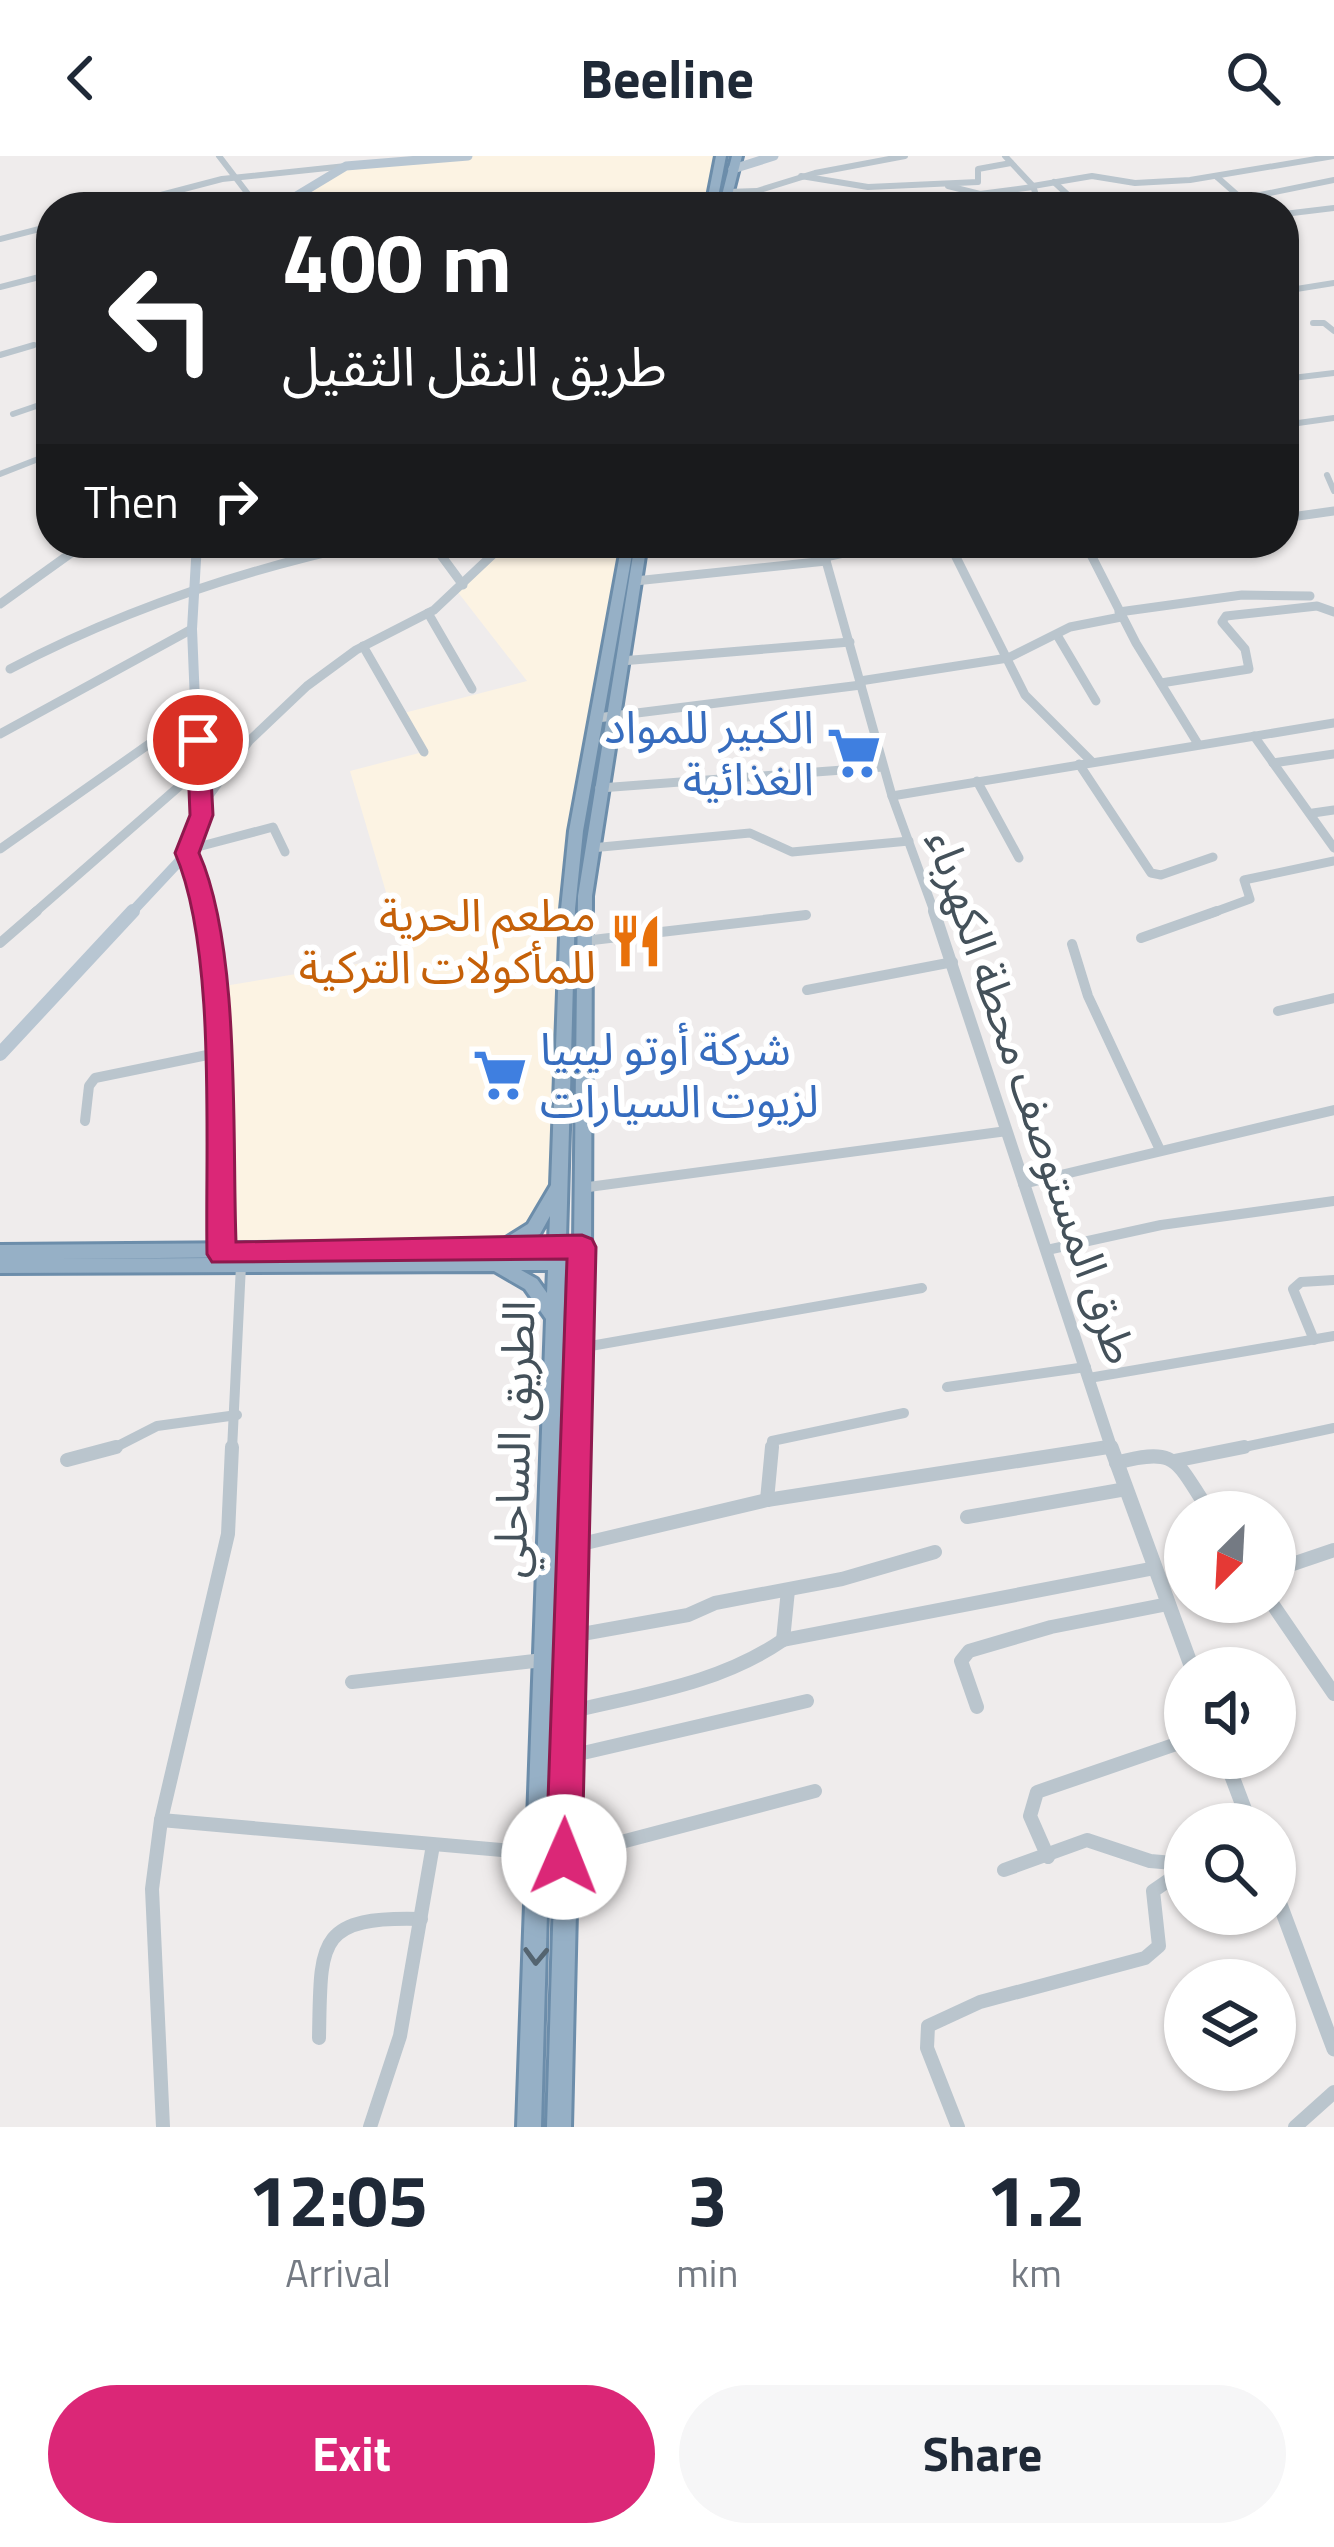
<!DOCTYPE html>
<meta charset="utf-8">
<style>
:root{--surface:#fff;--page:#f6f6f7;--text:#1f2937;--muted:#747a83;--accent:#db2777}
body{margin:0;font-family:"Titillium Web","Noto Sans Arabic",sans-serif;background:var(--page);color:var(--text);height:100vh;display:flex;flex-direction:column;font-size:45px;white-space:nowrap}
*{box-sizing:border-box;margin:0}
p{font-size:39px;color:var(--muted)}
.icon{flex:none;width:66px;height:66px;fill:none;stroke:currentColor;stroke-width:2;stroke-linecap:round;stroke-linejoin:round}
.map{position:relative;height:1971px;overflow:hidden}
.details{display:flex;flex-direction:column;background:var(--surface);flex:1}
.details>*{flex:none}
.hud{position:absolute;left:36px;top:36px;width:1263px;height:366px;border-radius:48px;box-shadow:0 3px 9px #0004;background:#202124;color:#fff;overflow:hidden}
.needle{width:78px;rotate:204deg}
.buttons{position:absolute;left:1164px;top:1335px;display:grid;gap:24px}
.buttons a{display:grid;place-items:center;width:132px;height:132px;border-radius:50%;background:var(--surface);box-shadow:0 3px 9px #0004;font-size:60px}
.pin{position:absolute;display:grid;place-items:center;width:102px;height:102px;color:#fff;margin:-51px;border:6px solid #fff;border-radius:50%;box-shadow:0 3px 12px #0007}
.me{position:absolute;width:132px;margin:-66px;rotate:1deg;stroke-linejoin:round;filter:drop-shadow(0 0 9px #0008)}
.turn{display:flex;align-items:center;gap:42px;height:252px;padding:0 48px;font-size:54px}
.turn .icon{width:156px;height:156px;stroke-width:2.5}
.turn b{display:block;font-size:84px;line-height:102px}
.then{display:flex;align-items:center;height:114px;padding:0 48px;background:#0003;gap:24px;font-size:45px}
.eta{display:flex;justify-content:space-evenly;align-items:center;height:204px;text-align:center}
.eta b{font-size:72px;font-weight:700;line-height:84px}
.primary-button{display:flex;gap:24px;margin-top:auto;padding:24px 48px}
.primary-button a{flex:1;height:138px;border-radius:72px;background:var(--accent);color:#fff;font-size:48px;font-weight:700;line-height:138px;text-align:center}
.primary-button a+a{background:var(--page);color:var(--text)}
header{display:flex;justify-content:space-between;align-items:center;height:156px;padding:0 48px;background:var(--surface);font-size:54px;font-weight:700}
.map>svg:first-child{display:block}
</style>
<header><svg class="icon" aria-label="back" viewBox="0 0 24 24"><path d="M15 5l-7 7 7 7"/></svg>Beeline<svg class="icon" aria-label="search" viewBox="0 0 24 24"><circle cx="10" cy="10" r="6"/><path d="M15 15l6 6"/></svg></header>
<div class="map">
<svg width="1334" height="1971" viewBox="0 0 1334 1971">
<rect width="100%" height="100%" fill="#efecec"/>
<g fill="#fcf3e3">
<polygon points="468,0 721,0 711,51 278,51 346,10"/>
<polygon points="505,387 628,387 576,675 558,1028 544,1059 514,1087 222,1098 212,832 405,800 350,615 423,596 400,558 527,525 457,435"/>
</g>
<g fill="none" stroke-linecap="round" stroke-linejoin="round">
<defs>
<g id="trunk">
<polygon points="716,0 726,0 716,51 706,51"/>
<polygon points="732,0 742,0 729,51 719,51"/>
<path d="M 622,387 L 634,387 L 583,675 L 575,753 L 566,1084 L 574,1086 L 578,740 L 635,387 L 647,387 L 592,740 L 591,1107 L 571,1971 L 547,1971 L 573,1114 L 565,1114 L 541,1971 L 517,1971 L 546,1163 L 525,1133 L 494,1115 L 0,1117 L 0,1089 L 501,1085 L 528,1068 L 551,1029 L 561,753 L 569,675 ZM 550,1060 L 549,1084 L 529,1084 L 540,1078 ZM 548,1098 L 548,1100 L 56,1103 ZM 521,1114 L 548,1114 L 547,1137 L 537,1123 Z"/>
</g>
</defs>
<use href="#trunk" stroke="#6c8daa" stroke-width="6"/>
<g stroke="#bac5cd" stroke-width="6">
<polyline points="219,0 258,51"/>
<polyline points="1005,0 1033,30"/>
<polyline points="801,20 868,31 978,26 978,13 1011,7"/>
<polyline points="1217,21 1251,51"/>
<polyline points="1054,26 1081,51"/>
<polyline points="948,30 980,38 1033,31"/>
<polyline points="728,36 757,35 815,17 905,0"/>
<polyline points="1240,43 1334,24"/>
<polyline points="115,51 222,23 346,10"/>
<polyline points="1040,51 1033,30 1092,20 1135,27 1190,24 1334,0"/>
<polyline points="1284,58 1334,52"/>
<polyline points="0,83 51,70"/>
<polyline points="0,131 51,118"/>
<polyline points="1284,135 1334,127"/>
<polyline points="1313,167 1324,167 1334,175"/>
<polyline points="0,199 34,189"/>
<polyline points="1284,223 1334,217"/>
<polyline points="46,229 51,228"/>
<polyline points="13,258 51,245"/>
<polyline points="1284,269 1334,262"/>
<polyline points="0,318 51,298"/>
<polyline points="1327,319 1334,335"/>
</g>
<g stroke="#bac5cd" stroke-width="9">
<polyline points="1284,362 1334,355"/>
<polyline points="375,387 391,394 412,387"/>
<polyline points="432,387 463,429"/>
<polyline points="949,387 1025,539 1092,606"/>
<polyline points="1085,387 1136,487 1198,588"/>
<polyline points="1139,387 1143,396"/>
<polyline points="825,401 891,387"/>
<polyline points="635,425 826,405"/>
<polyline points="0,448 85,387"/>
<polyline points="1119,456 1242,439 1310,440"/>
<polyline points="428,457 472,533"/>
<polyline points="1057,479 1096,545"/>
<polyline points="363,490 424,596"/>
<polyline points="621,505 850,486"/>
<path d="M 10,513 C 124,453 242,414 367,387"/>
<polyline points="860,525 1008,502 1070,471 1121,461"/>
<polyline points="1161,527 1249,513 1245,493 1222,466 1226,460 1317,450 1334,456"/>
<polyline points="597,562 861,529"/>
<polyline points="0,578 192,473"/>
<polyline points="1254,580 1334,692"/>
<polyline points="1273,607 1334,598"/>
<polyline points="1079,608 1151,717 1161,719 1213,701"/>
<polyline points="977,625 1019,702"/>
<polyline points="600,632 883,611"/>
<polyline points="892,640 1334,567"/>
<polyline points="202,649 249,585 307,530 356,494 434,454 505,387"/>
<polyline points="1313,657 1334,654"/>
<polyline points="591,692 750,677 792,696 909,685"/>
<polyline points="0,693 196,555"/>
<polyline points="190,693 273,671 285,696"/>
<polyline points="187,697 197,720 203,758"/>
<polyline points="33,758 199,613"/>
<polyline points="1209,758 1250,743 1244,724 1334,705"/>
</g>
<g stroke="#bac5cd" stroke-width="10">
<polyline points="202,755 215,841 222,1098"/>
<polyline points="1141,782 1217,755"/>
<polyline points="584,785 806,759"/>
<polyline points="0,787 37,755"/>
<polyline points="1072,788 1088,840 1160,994"/>
<polyline points="807,834 953,806"/>
<polyline points="1278,855 1334,842"/>
<polyline points="85,965 89,930 95,922 217,897"/>
<polyline points="1023,1028 1334,954"/>
<polyline points="581,1032 1007,975"/>
<polyline points="1047,1094 1161,1069 1334,1045"/>
<polyline points="1314,1184 1293,1133 1301,1126 1334,1124"/>
<polyline points="579,1192 922,1132"/>
<polyline points="1089,1222 1334,1180"/>
<polyline points="947,1231 1086,1211"/>
<polyline points="110,1294 157,1270 237,1259"/>
<polyline points="232,1294 241,1109"/>
<polyline points="771,1294 772,1285 904,1257"/>
<polyline points="1089,1294 1111,1290"/>
<polyline points="1230,1294 1334,1272"/>
</g>
<g stroke="#bac5cd" stroke-width="14">
<polyline points="67,1304 116,1291"/>
<polyline points="1174,1305 1244,1291"/>
<path d="M 1116,1307 C 1180,1289 1176,1307 1210,1356"/>
<polyline points="767,1344 772,1291"/>
<polyline points="967,1361 1126,1333"/>
<polyline points="573,1390 767,1344 1108,1291"/>
<polyline points="1275,1414 1334,1394"/>
<polyline points="1271,1446 1334,1538"/>
<polyline points="571,1480 688,1459 715,1447 842,1423 935,1396"/>
<polyline points="783,1484 788,1434"/>
<polyline points="352,1526 543,1504"/>
<polyline points="977,1551 961,1505 969,1495 1051,1471 1168,1448"/>
<path d="M 569,1556 C 643,1538 719,1528 783,1484 L 1155,1412"/>
<polyline points="570,1600 807,1545"/>
<polyline points="161,1664 536,1697"/>
<polyline points="568,1700 815,1635"/>
<polyline points="1048,1701 1030,1660 1037,1636 1185,1585"/>
<polyline points="1004,1714 1087,1684 1150,1705 1185,1708"/>
<path d="M 319,1882 C 321,1787 315,1760 421,1763"/>
<polyline points="163,1971 152,1733 161,1664 228,1378 232,1291"/>
<polyline points="370,1971 400,1880 433,1689"/>
<polyline points="958,1971 927,1892 928,1870 980,1846 1145,1802 1159,1790 1153,1735 1185,1713"/>
<polyline points="1295,1971 1334,1936"/>
</g>
<polyline stroke="#bac5cd" stroke-width="9" points="821,387 892,640 935,758"/>
<polyline stroke="#bac5cd" stroke-width="12" points="934,755 1112,1294"/>
<g stroke="#bac5cd" stroke-width="15">
<polyline points="1111,1291 1192,1512"/>
<polyline points="1225,1602 1250,1668"/>
<polyline points="1275,1735 1334,1893"/>
</g>
<g stroke="#b8c6d2" stroke-width="9">
<polyline points="733,13 774,0"/>
<polyline points="278,51 346,10 468,0"/>
</g>
<polyline stroke="#b8c6d2" stroke-width="10" points="130,758 187,697 200,668 192,473 197,387"/>
<polyline stroke="#b8c6d2" stroke-width="14" points="0,898 133,755"/>
<use href="#trunk" fill="#96b0c6" fill-rule="evenodd"/>
</g>
<defs><path id="oneway-chevron" d="M-2-3.5L2.5 0L-2 3.5" fill="none" stroke-width="1.6" stroke-linecap="round" stroke-linejoin="round" transform="scale(3)"/></defs>
<use stroke="#546470" href="#oneway-chevron" transform="translate(536 1800) rotate(92)"/>
<path fill="#db2777" stroke="#8e194d" stroke-width="3" d="M 198,577 L 209,584 L 213,659 L 199,697 C 241,792 232,978 236,1086 L 582,1079 L 592,1083 L 596,1091 L 582,1701 L 577,1713 L 564,1719 L 552,1713 L 546,1701 L 567,1103 L 212,1106 L 207,1098 C 205,988 217,794 175,697 L 190,659 L 187,584 Z"/>
<defs>
<symbol id="supermarket-bare" viewBox="-9 -9 18 18"><path d="M-6-5.5h2.5l.6 2H6L4.5 2H-2.5L-4.4-4H-6ZM-1.5 3.2a1.3 1.3 0 1 0 .1 0ZM3 3.2a1.3 1.3 0 1 0 .1 0Z" fill="#3f7fe0" stroke="#fff" stroke-width="2.5" paint-order="stroke"/></symbol>
<symbol id="restaurant-bare" viewBox="-9 -9 18 18"><path d="M-5-6h1v4h1v-4h1v4h1v-4h1v5L-1.5 .5V6h-2V.5L-5-1ZM5-6V6H3V1.5H1.5Q1.5-4 5-6Z" fill="#e8710a" stroke="#fff" stroke-width="2.5" paint-order="stroke"/></symbol>
</defs>
<g fill-rule="evenodd">
<use href="#supermarket-bare" x="816" y="559" width="76" height="76"/>
<use href="#restaurant-bare" x="598" y="747" width="76" height="76"/>
<use href="#supermarket-bare" x="462" y="881" width="76" height="76"/>
</g>
<g text-anchor="middle" stroke-width="12" stroke-linejoin="round" paint-order="stroke">
<g font-size="45" fill="#366cbe" stroke="#fff" text-anchor="end">
<text x="814" y="587">الكبير للمواد<tspan x="814" dy="52">الغذائية</tspan></text>
<text x="540" y="909" text-anchor="start">شركة أوتو ليبيا<tspan x="540" dy="52">لزيوت السيارات</tspan></text>
</g>
<g font-size="45" fill="#c56008" stroke="#fff" text-anchor="end">
<text x="596" y="775">مطعم الحرية<tspan x="596" dy="52">للمأكولات التركية</tspan></text>
</g>
<g font-size="45" fill="#44515a" stroke="#fff">
<text transform="translate(1032 941) rotate(71)" y="16">طرق المستوصف محطة الكهرباء</text>
<text transform="translate(514 1283) rotate(-88)" y="16">الطريق الساحلي</text>
</g>
</g>
</svg>
<div class="buttons">
<a><svg class="needle" viewBox="-14 -14 28 28"><path d="M0-13l5 13h-10z" fill="#e53935"/><path d="M0 13l5-13h-10z" fill="#747a83"/></svg></a>
<a><svg class="icon" aria-label="sound" viewBox="0 0 24 24"><path d="M4 9h4l5-4v14l-5-4H4zM17 9q2 3 0 6"/></svg></a>
<a><svg class="icon" aria-label="search" viewBox="0 0 24 24"><circle cx="10" cy="10" r="6"/><path d="M15 15l6 6"/></svg></a>
<a><svg class="icon" aria-label="layers" viewBox="0 0 24 24"><path d="M12 4l9 5-9 5-9-5zM3 14l9 5 9-5"/></svg></a>
</div>
<div class="pin" style="left:198px;top:584px;background:#d93025"><svg class="icon" aria-label="arrive" viewBox="0 0 24 24"><path d="M6 21V4h12l-3 4 3 4H6"/></svg></div>
<svg class="me" style="left:564px;top:1701px" viewBox="-20 -20 40 40"><circle r="19" fill="#fff"/><path d="M0-13L10 11 0 6-10 11z" fill="#db2777"/></svg>
<div class="hud">
<div class="turn"><svg class="icon" aria-label="left" viewBox="0 0 24 24"><path d="M17 20v-9H6M10 6l-5 5 5 5"/></svg><div><b>400 m</b>طريق النقل الثقيل</div></div>
<div class="then">Then<svg class="icon" aria-label="right" viewBox="0 0 24 24"><path d="M7 20v-9h11M14 6l5 5-5 5"/></svg></div>
</div>
</div>
<section class="details">
<div class="eta">
<div><b>12:05</b><p>Arrival</p></div>
<div><b>3</b><p>min</p></div>
<div><b>1.2</b><p>km</p></div>
</div>
<div class="primary-button"><a>Exit</a><a>Share</a></div>
</section>
